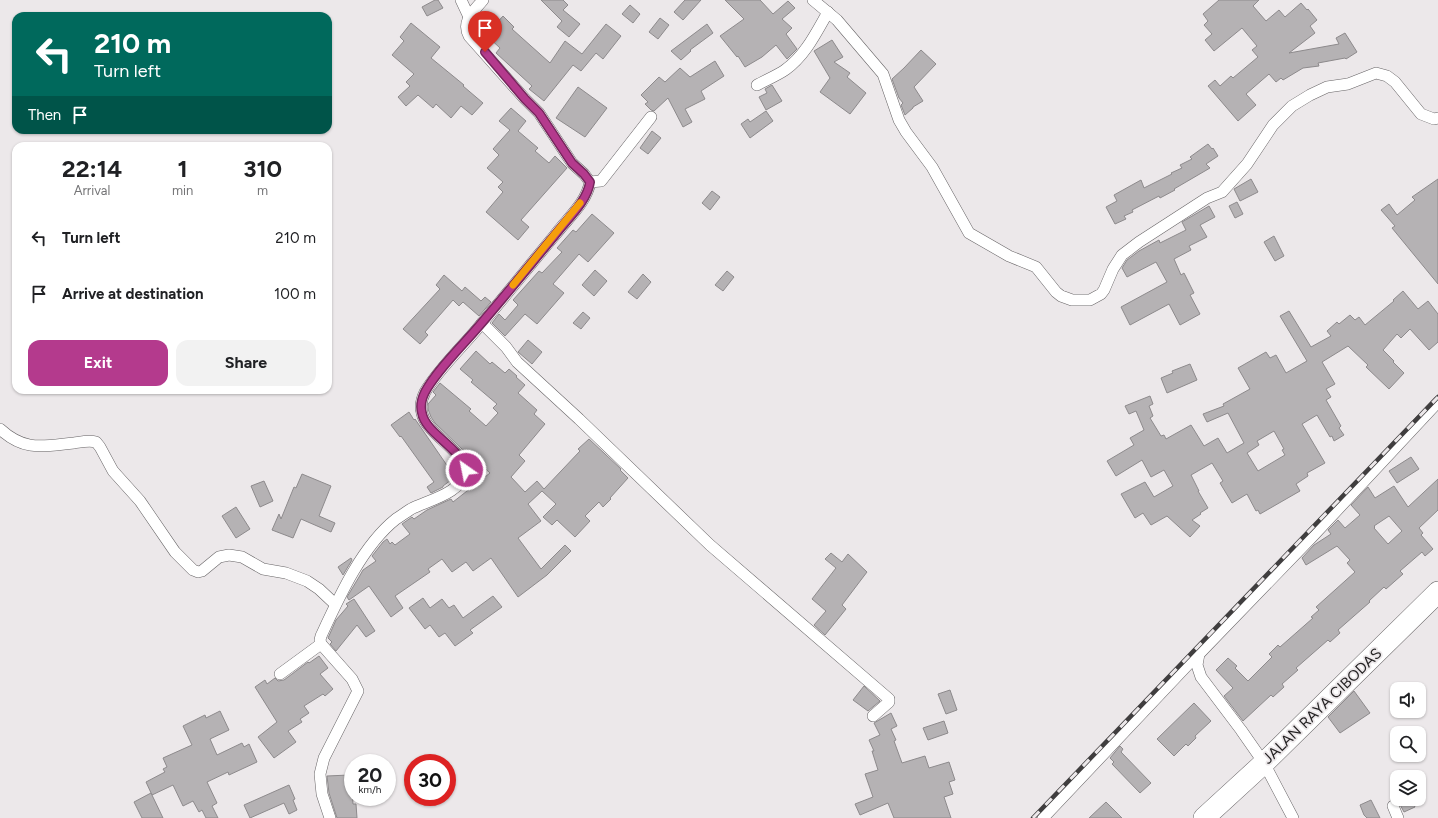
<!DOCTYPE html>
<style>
:root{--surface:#fff;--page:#f2f2f2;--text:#202124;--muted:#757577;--accent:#b43a8d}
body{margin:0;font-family:Figtree,sans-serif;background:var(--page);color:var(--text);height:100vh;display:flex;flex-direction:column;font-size:15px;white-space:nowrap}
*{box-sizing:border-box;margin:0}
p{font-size:13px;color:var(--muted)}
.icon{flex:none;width:22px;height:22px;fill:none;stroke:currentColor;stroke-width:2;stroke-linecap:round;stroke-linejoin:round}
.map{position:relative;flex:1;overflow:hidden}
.panel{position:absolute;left:12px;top:142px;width:320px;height:252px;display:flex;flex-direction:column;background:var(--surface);border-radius:12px;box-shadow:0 1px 3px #0004}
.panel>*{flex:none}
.top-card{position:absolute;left:12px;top:12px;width:320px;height:122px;border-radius:12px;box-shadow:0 1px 3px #0004;background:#00695c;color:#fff;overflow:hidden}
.tools{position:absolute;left:1390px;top:682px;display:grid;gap:8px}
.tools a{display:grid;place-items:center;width:36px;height:36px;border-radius:8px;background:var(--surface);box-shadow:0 1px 3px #0004;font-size:20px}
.speed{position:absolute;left:344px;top:754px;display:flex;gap:8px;font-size:20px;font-weight:700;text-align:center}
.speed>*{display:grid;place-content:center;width:52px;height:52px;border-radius:50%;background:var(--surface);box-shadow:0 1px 3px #0004;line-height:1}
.speed small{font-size:10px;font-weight:400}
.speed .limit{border:6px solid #d22;background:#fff;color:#111}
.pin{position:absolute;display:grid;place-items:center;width:34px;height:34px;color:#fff;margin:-41px -17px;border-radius:50% 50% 50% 0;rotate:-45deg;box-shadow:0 0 4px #0007}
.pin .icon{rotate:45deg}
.me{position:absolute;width:44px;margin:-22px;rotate:327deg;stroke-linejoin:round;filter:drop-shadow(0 0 3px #0008)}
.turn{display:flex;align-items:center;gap:14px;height:84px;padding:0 16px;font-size:18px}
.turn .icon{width:52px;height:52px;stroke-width:2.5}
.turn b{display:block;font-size:28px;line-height:34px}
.then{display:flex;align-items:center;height:38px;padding:0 16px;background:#0003;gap:8px;font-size:15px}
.eta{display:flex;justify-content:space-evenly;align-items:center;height:68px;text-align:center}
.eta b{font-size:24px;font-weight:700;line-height:28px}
.primary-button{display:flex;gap:8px;margin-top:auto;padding:8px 16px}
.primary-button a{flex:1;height:46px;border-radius:12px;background:var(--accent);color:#fff;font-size:16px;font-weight:700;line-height:46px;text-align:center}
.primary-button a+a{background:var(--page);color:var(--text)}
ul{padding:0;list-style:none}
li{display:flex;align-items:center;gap:12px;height:56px;padding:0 16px}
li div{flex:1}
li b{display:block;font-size:15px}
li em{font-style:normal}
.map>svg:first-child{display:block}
</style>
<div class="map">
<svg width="1438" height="818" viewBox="0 0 1438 818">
<rect width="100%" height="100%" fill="#ece8ea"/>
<g fill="#b5b2b4" stroke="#8d8a8c" fill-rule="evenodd">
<polygon points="435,0 438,0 443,8 427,16 422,7"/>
<polygon points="541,0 563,0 568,5 563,10 580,24 569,37 557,27 562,21"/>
<polygon points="685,0 701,0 683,20 674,12"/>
<polygon points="725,0 760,0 773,14 788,1 795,8 782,19 792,28 786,34 797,49 787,59 776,45 762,57 745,67 738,56 737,57 720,36 744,19"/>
<polygon points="1219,0 1259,0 1253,6 1266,21 1279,10 1285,17 1301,3 1307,10 1308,9 1317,20 1310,26 1315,33 1289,53 1339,44 1336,38 1345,33 1357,52 1346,59 1345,58 1318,63 1319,66 1303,68 1283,80 1281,78 1276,82 1269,74 1246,94 1256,105 1238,121 1208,86 1215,80 1220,86 1231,76 1233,78 1258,57 1252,50 1257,46 1242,28 1214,51 1205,40 1212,34 1204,25 1208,21 1203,14"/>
<polygon points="630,5 640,14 633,23 622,14"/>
<polygon points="503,16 514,27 512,29 550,63 565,41 582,54 606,24 621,36 603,59 596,53 581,71 573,65 544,101 529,89 532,86 496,53 500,48 486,35"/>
<polygon points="660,18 669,25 658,39 649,32"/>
<polygon points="411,23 440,47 431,58 464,85 463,86 483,103 472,115 461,106 451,118 436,104 433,108 418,95 406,106 398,97 410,86 406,82 414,74 392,55 404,41 400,37"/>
<polygon points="707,24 713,33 690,50 691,51 681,60 671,51"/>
<polygon points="832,40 843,57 834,62 850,73 847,77 866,93 850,114 820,92 830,78 814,51"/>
<polygon points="921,50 936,64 914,87 923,101 913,107 913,108 905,115 901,105 903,103 899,98 892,79 904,68"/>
<polygon points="715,61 724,76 701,91 705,99 685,109 692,122 683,127 668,98 654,111 651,110 645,104 648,102 641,95 659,77 665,82 680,68 690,77"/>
<polygon points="772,85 782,101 766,110 759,97 767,93 765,89"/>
<polygon points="578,87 607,108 585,137 556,118"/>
<polygon points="511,108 526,121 518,131 538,148 535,151 549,163 555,156 567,168 521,220 529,227 518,240 486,212 503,192 498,187 503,182 487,168 499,155 493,149 510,130 499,121"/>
<polygon points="766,111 773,121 750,138 741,124 748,119 750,122"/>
<polygon points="652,131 661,138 648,154 640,148"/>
<polygon points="1208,144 1212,149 1213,148 1218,156 1206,164 1210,168 1174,189 1175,190 1160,198 1159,196 1132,210 1133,212 1124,216 1126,219 1115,224 1106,207 1117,201 1114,195 1141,180 1144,188 1172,174 1171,173 1182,168 1180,165 1192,159 1190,157"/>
<polygon points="1251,179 1258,192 1240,201 1234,189"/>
<polygon points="1438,179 1438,284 1392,228 1395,226 1381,210 1389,204 1397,215 1415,200 1412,197"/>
<polygon points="712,191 720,197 710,210 702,203"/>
<polygon points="1237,202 1243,214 1235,218 1229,206"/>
<polygon points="1209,206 1215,217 1200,225 1207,237 1189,246 1191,250 1174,259 1181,275 1184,273 1194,293 1190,295 1200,314 1180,325 1169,304 1130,325 1121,307 1167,282 1156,262 1127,277 1122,268 1127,260 1139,251 1159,240 1160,243 1186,230 1182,222"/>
<polygon points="592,214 614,233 588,262 579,254 553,284 564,293 537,324 525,314 505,336 492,323 499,314 505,320 518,305 513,300 539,271 542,273 562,252 557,248 573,230 576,232"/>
<polygon points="1274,236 1284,256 1275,261 1264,242"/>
<polygon points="595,270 607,281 594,296 582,285"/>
<polygon points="727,271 734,277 723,291 715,285"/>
<polygon points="643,274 651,282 637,299 628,292"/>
<polygon points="444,275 462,291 465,287 481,301 485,297 491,302 479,316 463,302 459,306 453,300 425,332 428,335 420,344 403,329 440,289 436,285"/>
<path d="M 1403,291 L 1418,309 L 1428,301 L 1438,314 L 1438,342 L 1429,350 L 1410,329 L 1401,338 L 1397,334 L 1383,350 L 1394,361 L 1393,362 L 1404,373 L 1389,389 L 1366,367 L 1368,365 L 1348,346 L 1322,362 L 1335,384 L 1326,389 L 1331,397 L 1326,400 L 1341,426 L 1339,428 L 1344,435 L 1334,441 L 1332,436 L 1330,437 L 1317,415 L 1302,424 L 1325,463 L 1307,473 L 1308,476 L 1296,484 L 1300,491 L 1260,514 L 1258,510 L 1256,511 L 1247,494 L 1232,503 L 1220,483 L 1223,481 L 1212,463 L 1191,475 L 1199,491 L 1198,491 L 1208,508 L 1200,513 L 1201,514 L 1192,520 L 1200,526 L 1190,537 L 1167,516 L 1151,525 L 1143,513 L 1135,518 L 1121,494 L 1145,482 L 1154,497 L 1173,486 L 1164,470 L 1151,477 L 1142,460 L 1116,476 L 1107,461 L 1134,445 L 1130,438 L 1144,430 L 1136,411 L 1129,414 L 1125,406 L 1150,396 L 1153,404 L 1149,406 L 1153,416 L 1150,418 L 1161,436 L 1164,435 L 1166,439 L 1191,425 L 1204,446 L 1218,438 L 1227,453 L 1244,443 L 1228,413 L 1207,422 L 1203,414 L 1224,406 L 1223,404 L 1250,389 L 1238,368 L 1266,352 L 1270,358 L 1276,355 L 1286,373 L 1307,361 L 1280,316 L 1289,311 L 1311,347 L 1331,336 L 1327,331 L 1337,322 L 1339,324 L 1350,315 L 1355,320 L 1359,317 L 1365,325 L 1394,301 L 1393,300 ZM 1274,431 L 1284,449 L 1282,450 L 1285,455 L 1258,471 L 1247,453 L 1259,445 L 1257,441 Z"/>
<polygon points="583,312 590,318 581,329 573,323"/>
<polygon points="528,340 542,352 532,364 518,352"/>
<polygon points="476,351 490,364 492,362 505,373 509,369 517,376 516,377 525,385 518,393 537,410 534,414 545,424 519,455 525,461 511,477 525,492 537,481 544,489 580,451 578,449 589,439 621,469 620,470 628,478 610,498 611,499 603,507 599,502 585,516 590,521 575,537 557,520 552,525 543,517 556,504 542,491 528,504 541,521 518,538 541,569 565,545 571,551 547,575 518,597 491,558 473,571 466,562 452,572 442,559 428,569 430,572 395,596 403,608 391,617 369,586 349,600 347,597 359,577 363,570 376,561 372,556 383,542 387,539 390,544 392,542 395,545 410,534 402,524 412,517 414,519 427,510 451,499 453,502 490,473 471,456 468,458 463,450 435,423 431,417 428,409 428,404 436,395 433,392 440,383 471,409 469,411 486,426 498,413 493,408 497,404 471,382 473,380 460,369"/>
<polygon points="1190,364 1197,380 1167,393 1161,378 1173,373 1172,371"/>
<polygon points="409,412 414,420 415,419 455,477 443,486 443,487 431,493 427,487 434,482 401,436 400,437 391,425"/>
<polygon points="1411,457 1419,469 1397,483 1389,471"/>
<polygon points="302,474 331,486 319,516 335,523 331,532 301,519 293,538 272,530 279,514 281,519 294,487 296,488"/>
<path d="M 1438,479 L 1438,510 L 1419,528 L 1423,533 L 1421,535 L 1433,549 L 1425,556 L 1422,552 L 1400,571 L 1403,574 L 1386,589 L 1384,587 L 1369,601 L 1370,602 L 1338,630 L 1340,633 L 1330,642 L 1328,640 L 1296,668 L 1298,670 L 1282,684 L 1284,687 L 1273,697 L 1271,695 L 1243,721 L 1224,696 L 1233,688 L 1216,670 L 1228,658 L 1237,666 L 1235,668 L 1248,681 L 1272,657 L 1269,654 L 1278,645 L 1280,647 L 1313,618 L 1311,617 L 1319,610 L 1316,607 L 1355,572 L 1347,563 L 1350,560 L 1337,546 L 1306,565 L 1302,558 L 1314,545 L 1331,534 L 1328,530 L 1338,520 L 1345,528 L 1360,515 L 1351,505 L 1368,487 L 1375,498 L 1394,486 L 1408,507 ZM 1389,516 L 1402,531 L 1388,544 L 1374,528 L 1375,527 L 1374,526 Z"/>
<polygon points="264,481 273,501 260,507 251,486"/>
<polygon points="236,507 250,529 236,538 222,516"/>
<polygon points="831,553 842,562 848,554 867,572 842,605 846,609 825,635 814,625 826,611 812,599 836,568 825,559"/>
<polygon points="351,558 352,560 343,575 338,567"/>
<polygon points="493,596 502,607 470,630 473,633 455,646 445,633 439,637 430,625 425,629 409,608 423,598 430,608 442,599 449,608 454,605 463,618"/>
<polygon points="354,599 375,631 366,637 357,625 336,651 330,644 332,642 328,638 336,620 348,606 346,604"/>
<polygon points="319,656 328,668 320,674 333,689 325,696 323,694 304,706 309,713 300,719 302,722 288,731 296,742 274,758 258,737 277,722 255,687 265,680 267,684 275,678 278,681 284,680 308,662 309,663"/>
<polygon points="864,686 880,701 868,711 853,700"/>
<polygon points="950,690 957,710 946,714 938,694"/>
<polygon points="1354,691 1370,713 1340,733 1328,717"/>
<polygon points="1194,703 1211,721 1195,736 1196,738 1188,746 1186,744 1174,756 1157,739"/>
<polygon points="220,711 229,730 210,739 217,755 242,743 244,747 249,744 257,762 229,775 228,772 207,782 217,803 212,806 218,818 206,818 202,810 199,812 193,801 183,806 173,785 152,795 146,782 165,772 163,769 167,767 163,758 192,745 183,726 205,715 206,718"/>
<polygon points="891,713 897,726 891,729 896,740 894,741 902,763 925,756 929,768 949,762 955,780 949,782 953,794 944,797 951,818 894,818 888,803 860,815 855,804 873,797 865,774 878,770 872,751 874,751 869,740 880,735 874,723"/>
<polygon points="944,721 948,733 928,740 923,728"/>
<polygon points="1120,746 1123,749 1121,752 1151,783 1140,793 1112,764 1114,762 1110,758"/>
<polygon points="349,775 351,776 353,804 356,804 357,818 337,818 329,793 327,776"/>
<polygon points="289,785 295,799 293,800 297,810 289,814 284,803 250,818 244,805"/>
<polygon points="151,793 163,818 142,818 134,802"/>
<polygon points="1397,799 1411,799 1415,807 1404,812"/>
<polygon points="1371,800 1380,818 1367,818 1364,815 1360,805"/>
<polygon points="1106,802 1122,818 1089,818"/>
</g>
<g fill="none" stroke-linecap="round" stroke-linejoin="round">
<defs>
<g id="street">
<polyline points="461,0 469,17"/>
<polyline points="813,0 837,20 883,74 899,120 906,132 932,167 969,233 1009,256 1036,267 1056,292 1061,296 1072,300 1090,300 1101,294 1104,290 1113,269 1122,255 1139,242 1207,198 1222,192 1247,164 1273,125 1292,106 1310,95 1327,87 1348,84 1376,73 1387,76 1395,82 1421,114 1434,119 1438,118"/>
<path d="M 757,85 C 766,80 776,76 785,70 C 805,56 816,33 828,12"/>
<polyline points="590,182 601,181 651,117"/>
<polyline points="482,323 506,347 517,362 579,419 710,545 889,699 889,702 873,716"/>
<path d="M 0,429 C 25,452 43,446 74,443 C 81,442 89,440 96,442 L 100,447 L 113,471 L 140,501 L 175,552 L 193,570 L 198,572 L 202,571 L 219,557 L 229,555 L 242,557 L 263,569 L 286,573 L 307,581 L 319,589 L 335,604"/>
<polyline points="280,674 321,644"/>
<polyline points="1393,806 1398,818"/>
<path d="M 330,818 L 322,794 L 320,774 L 324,758 L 358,691 L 352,679 L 321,644 L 320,640 L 321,636 C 339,597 362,546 396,519 C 401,516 406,512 411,509 C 429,500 463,493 466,470 C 461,449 425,432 422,413 C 420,406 422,398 425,392 C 437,371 461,348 477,329 C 504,298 529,266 555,235 C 567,219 587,202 590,182 L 584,174 L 572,163 L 539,113 L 525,99 L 469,36 C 461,21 474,11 483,0"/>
<polyline points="1043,818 1198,654"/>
<polyline points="1293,818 1264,763 1241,730 1201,677 1197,665 1199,654 1312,537 1438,402"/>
</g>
<polyline id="highway" points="1204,818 1264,763 1438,592"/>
</defs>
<use href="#street" stroke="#676466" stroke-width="12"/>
<use href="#highway" stroke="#676466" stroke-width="22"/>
<use href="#street" stroke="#fff" stroke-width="11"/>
<use href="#highway" stroke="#fff" stroke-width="21"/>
<defs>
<polyline id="rail" points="1033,818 1438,397"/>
</defs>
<use href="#rail" stroke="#403e3f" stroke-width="4.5"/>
<use href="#rail" stroke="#ece8ea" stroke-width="3" stroke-dasharray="9" stroke-linecap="butt"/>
</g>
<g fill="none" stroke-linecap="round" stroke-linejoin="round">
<defs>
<path id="route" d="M 466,470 C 461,448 425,433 422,413 C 420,406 422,398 425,392 C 437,370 462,346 479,326 C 505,296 530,265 555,235 C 567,219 587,202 590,182 L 584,174 L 572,163 L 539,113 L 525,99 L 485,52"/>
</defs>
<use href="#route" stroke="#75265c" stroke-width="10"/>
<use href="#route" stroke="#b43a8d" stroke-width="7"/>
<polyline stroke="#f59e0b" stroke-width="7" points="513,285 580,203"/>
</g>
<g text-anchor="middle" stroke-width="3.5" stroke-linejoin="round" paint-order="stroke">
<g font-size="15" fill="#262425" stroke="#ece8ea">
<text transform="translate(1322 706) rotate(-44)" y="5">JALAN RAYA CIBODAS</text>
</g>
</g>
</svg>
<div class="tools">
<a><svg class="icon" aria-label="sound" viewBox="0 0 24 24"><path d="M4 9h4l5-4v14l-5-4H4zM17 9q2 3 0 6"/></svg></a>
<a><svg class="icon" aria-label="search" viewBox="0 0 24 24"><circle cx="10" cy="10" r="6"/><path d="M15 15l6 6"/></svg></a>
<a><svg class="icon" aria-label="layers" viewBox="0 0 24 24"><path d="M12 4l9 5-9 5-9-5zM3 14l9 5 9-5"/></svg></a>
</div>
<div class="speed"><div>20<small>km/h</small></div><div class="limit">30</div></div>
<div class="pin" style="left:485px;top:52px;background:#d93025"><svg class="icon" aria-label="arrive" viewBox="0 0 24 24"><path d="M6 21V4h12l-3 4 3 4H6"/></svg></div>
<svg class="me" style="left:466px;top:470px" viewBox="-20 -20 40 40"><circle r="17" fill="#b43a8d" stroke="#fff" stroke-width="3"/><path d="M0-11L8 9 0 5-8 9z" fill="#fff"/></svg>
<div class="top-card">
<div class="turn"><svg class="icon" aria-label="left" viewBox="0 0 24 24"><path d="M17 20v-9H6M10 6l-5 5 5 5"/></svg><div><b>210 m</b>Turn left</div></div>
<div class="then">Then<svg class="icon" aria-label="arrive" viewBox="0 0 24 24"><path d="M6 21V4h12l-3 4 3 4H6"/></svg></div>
</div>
<section class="panel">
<div class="eta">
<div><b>22:14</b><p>Arrival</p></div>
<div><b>1</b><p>min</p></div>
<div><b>310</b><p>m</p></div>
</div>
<ul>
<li><svg class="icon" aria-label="left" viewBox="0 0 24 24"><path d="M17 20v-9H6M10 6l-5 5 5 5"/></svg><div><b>Turn left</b></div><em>210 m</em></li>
<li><svg class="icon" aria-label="arrive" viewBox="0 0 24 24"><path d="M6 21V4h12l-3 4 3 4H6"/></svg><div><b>Arrive at destination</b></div><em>100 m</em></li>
</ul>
<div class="primary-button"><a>Exit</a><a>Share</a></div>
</section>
</div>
